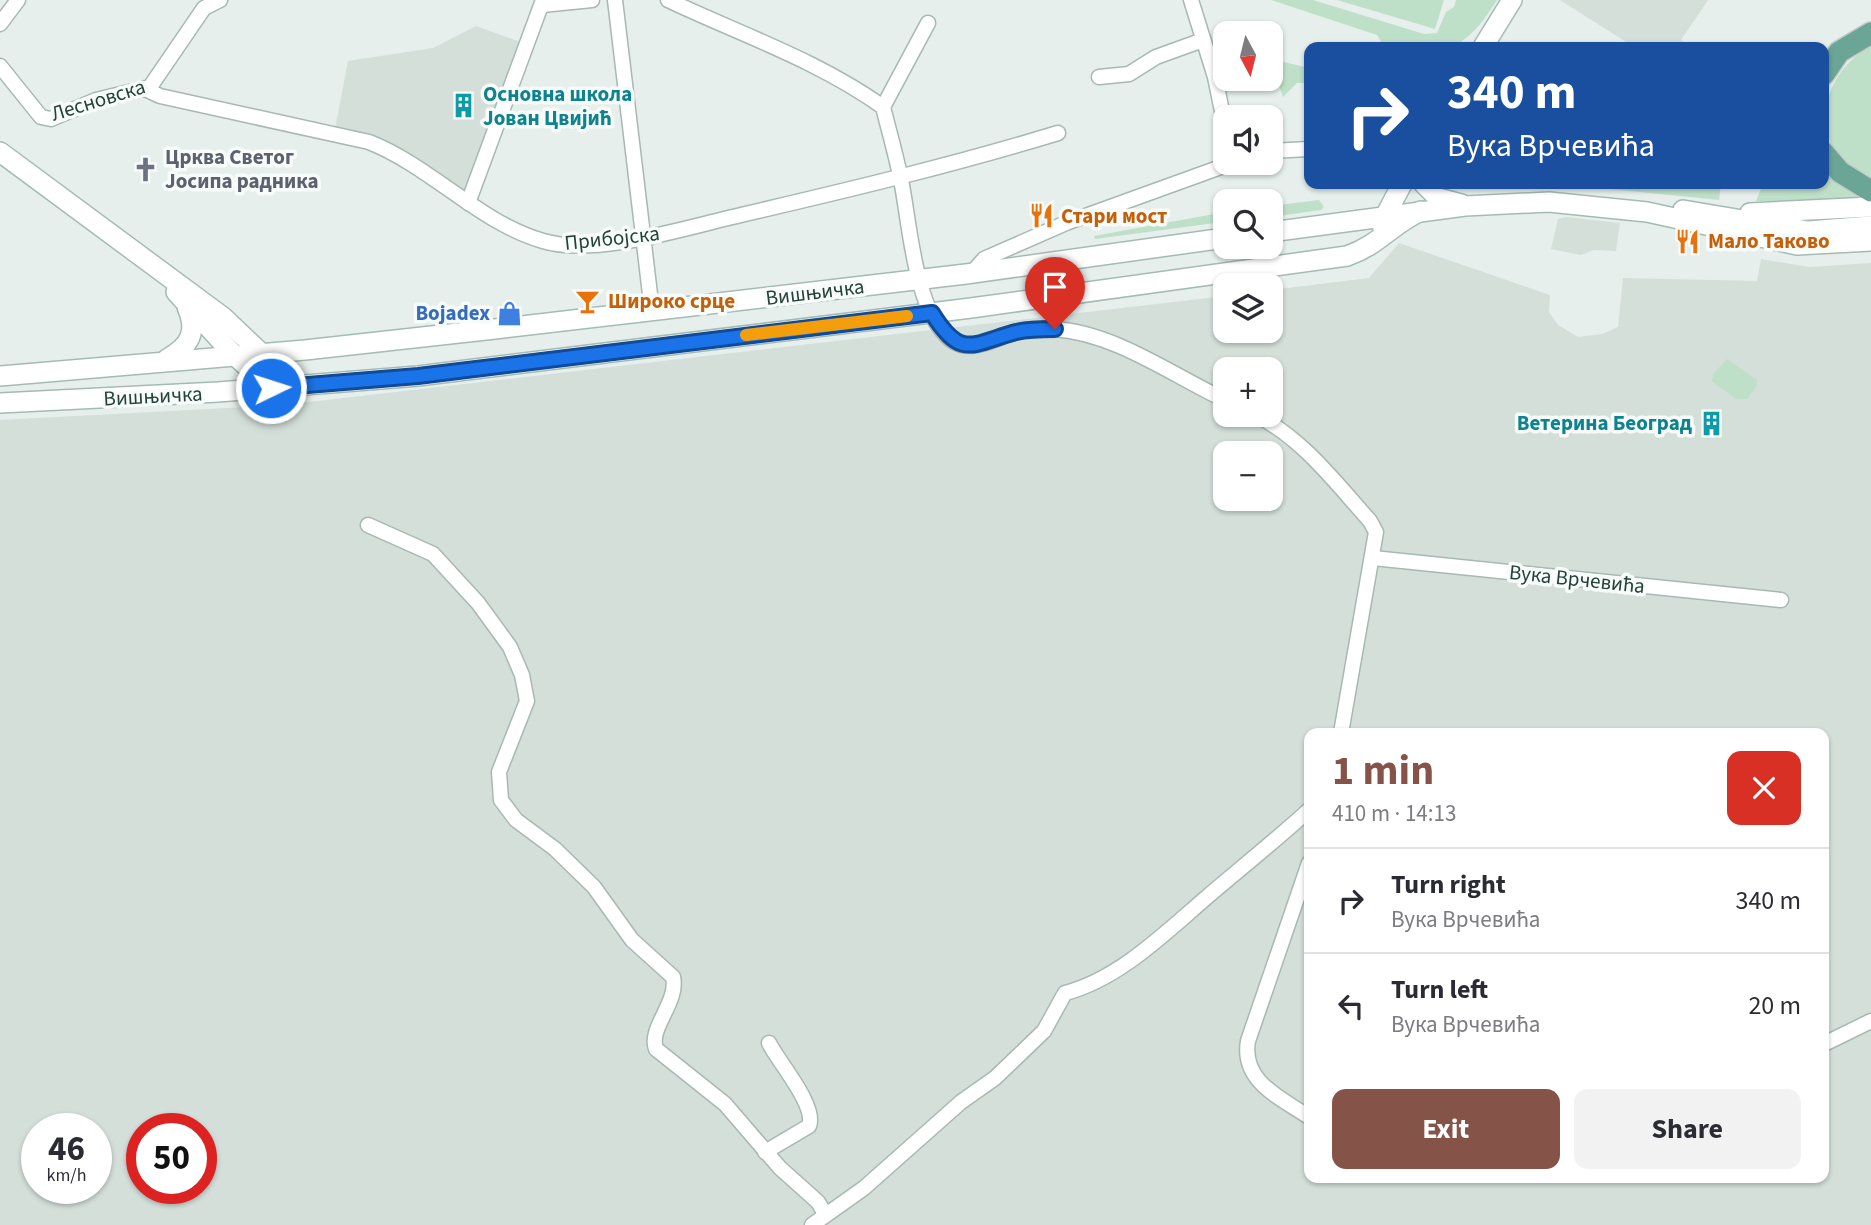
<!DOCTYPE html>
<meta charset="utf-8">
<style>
:root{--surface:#fff;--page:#f2f2f3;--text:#2b2b33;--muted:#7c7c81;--line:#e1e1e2;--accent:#855347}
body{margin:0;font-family:"Source Sans 3",sans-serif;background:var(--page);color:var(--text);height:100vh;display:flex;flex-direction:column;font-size:26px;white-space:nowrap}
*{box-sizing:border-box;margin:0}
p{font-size:23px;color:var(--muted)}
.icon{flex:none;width:38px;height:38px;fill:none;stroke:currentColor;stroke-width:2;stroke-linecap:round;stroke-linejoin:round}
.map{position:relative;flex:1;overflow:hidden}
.sheet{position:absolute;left:1304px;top:728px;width:525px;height:455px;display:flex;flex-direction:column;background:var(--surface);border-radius:14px;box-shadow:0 2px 5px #0004}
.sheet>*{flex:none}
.hud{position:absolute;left:1304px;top:42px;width:525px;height:147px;border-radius:14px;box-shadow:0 2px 5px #0004;background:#1a4fa0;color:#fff;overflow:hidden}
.needle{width:46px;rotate:173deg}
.controls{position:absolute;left:1213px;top:21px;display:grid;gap:14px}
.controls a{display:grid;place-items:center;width:70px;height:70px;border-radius:14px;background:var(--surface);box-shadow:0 2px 5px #0004;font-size:35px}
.speed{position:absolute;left:21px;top:1113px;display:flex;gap:14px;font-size:35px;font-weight:700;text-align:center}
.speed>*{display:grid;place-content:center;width:91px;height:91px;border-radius:50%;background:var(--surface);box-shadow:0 2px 5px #0004;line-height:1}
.speed small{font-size:18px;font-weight:400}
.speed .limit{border:10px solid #d22;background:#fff;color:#111}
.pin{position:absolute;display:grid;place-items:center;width:60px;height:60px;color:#fff;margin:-72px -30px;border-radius:50% 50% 50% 0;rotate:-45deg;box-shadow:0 0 7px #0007}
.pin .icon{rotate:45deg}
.me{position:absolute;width:77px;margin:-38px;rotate:86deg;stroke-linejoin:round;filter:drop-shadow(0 0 5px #0008)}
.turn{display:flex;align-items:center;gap:24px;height:147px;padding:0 28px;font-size:32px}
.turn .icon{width:91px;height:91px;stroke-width:2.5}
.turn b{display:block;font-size:49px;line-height:60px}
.round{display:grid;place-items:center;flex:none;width:74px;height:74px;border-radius:14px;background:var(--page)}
.summary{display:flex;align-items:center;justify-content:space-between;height:119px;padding:0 28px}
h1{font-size:42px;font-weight:700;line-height:52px;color:var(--accent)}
.button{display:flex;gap:14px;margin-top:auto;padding:14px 28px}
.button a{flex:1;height:80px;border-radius:14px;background:var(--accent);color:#fff;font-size:28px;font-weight:700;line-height:80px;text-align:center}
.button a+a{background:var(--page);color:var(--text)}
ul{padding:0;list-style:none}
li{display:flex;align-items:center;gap:21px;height:105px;padding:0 28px;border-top:2px solid var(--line)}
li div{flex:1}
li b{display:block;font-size:26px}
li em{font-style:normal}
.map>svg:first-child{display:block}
</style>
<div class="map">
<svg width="1871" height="1225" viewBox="0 0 1871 1225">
<rect width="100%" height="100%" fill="#e6efeb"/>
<g fill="#d4dfda" fill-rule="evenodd">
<polygon points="1560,0 1708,0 1681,40 1692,47 1634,47"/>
<polygon points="476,26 523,43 466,195 335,129 348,61 433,48"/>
<polygon points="1566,217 1620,223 1616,251 1594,250 1581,255 1551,249 1558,219"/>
<path d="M 1399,243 L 1550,295 L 1549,312 L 1558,325 L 1578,337 L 1602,334 L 1618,327 L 1623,278 L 1757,281 L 1761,259 L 1809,267 L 1871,263 L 1871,1225 L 0,1225 L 0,420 L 283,405 L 1225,296 L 1225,331 L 1270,331 L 1271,290 L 1369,278 ZM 1225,369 L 1270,369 L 1270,415 L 1225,415 ZM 1225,453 L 1270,453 L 1270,499 L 1225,499 ZM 1309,733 L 1824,733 L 1824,1178 L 1309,1178 ZM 37,1129 L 96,1129 L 96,1188 L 37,1188 ZM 142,1129 L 201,1129 L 201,1188 L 142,1188 Z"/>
</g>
<g fill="#bfe0c8">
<path d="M 1271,0 L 1313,0 L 1424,34 L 1437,33 L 1446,12 L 1454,7 L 1456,0 L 1497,0 C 1486,17 1471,40 1450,47 C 1437,52 1398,47 1383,45 L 1377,35 Z"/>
<polygon points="1337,0 1444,0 1435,29"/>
<path d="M 1871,46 L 1871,180 C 1807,154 1814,77 1871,46 Z"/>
<polygon points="1271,59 1309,68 1309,83 1297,83 1283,97 1276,77 1271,75"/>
<polygon points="1824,161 1867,199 1812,203 1756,201 1763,184 1824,184"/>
<polygon points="1560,184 1721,184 1719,200"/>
<polygon points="1319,200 1324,207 1321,210 1271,217 1271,206"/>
<polygon points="1214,214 1215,223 1095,239 1094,236"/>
<polygon points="1727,359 1757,380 1757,386 1747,399 1736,399 1712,381 1713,374"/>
</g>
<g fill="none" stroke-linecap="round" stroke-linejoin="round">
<defs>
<g id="street">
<polyline points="615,0 652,311"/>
<path d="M 668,0 C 742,35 817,60 883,107 C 889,131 896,155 901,180 C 910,223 914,311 951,340 C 972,355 996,337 1017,332 C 1028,329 1042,328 1054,329 C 1115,333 1170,374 1225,400"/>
<polyline points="1191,0 1215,77 1225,126"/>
<polyline points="542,5 592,0"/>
<polyline points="0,24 18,0"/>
<polyline points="0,66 41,117 51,119 96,100 150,87 204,8 220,0"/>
<polyline points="1099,77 1129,74 1156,57 1203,40"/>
<path d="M 145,89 L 160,96 L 369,142 C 432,167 478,222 543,241 C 596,257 687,227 741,215 C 848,190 953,165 1058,133"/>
<polyline points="883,107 928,23"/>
<polyline points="1270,151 1309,149"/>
<polyline points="468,203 543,0"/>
<polyline points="977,273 977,267 984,259 1066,223 1232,163"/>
<path d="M 1256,415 C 1303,439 1335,482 1370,521 L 1376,532 L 1341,733"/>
<path d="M 368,525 L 433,554 L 478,603 L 510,647 L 522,675 L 527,701 L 499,772 L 501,800 L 516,820 L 555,849 L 594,887 L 632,940 L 673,977 C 679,1002 648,1028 656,1049 L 725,1104 L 780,1168 L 818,1202 L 825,1214"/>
<polyline points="1373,558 1781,600"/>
<path d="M 1309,863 L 1248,1041 C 1241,1082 1281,1098 1309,1117"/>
<polyline points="1824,1044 1871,1021"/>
<path d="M 765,1152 L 809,1126 C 817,1106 779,1063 769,1043"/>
<path d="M 812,1225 L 864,1188 L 961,1102 L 995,1078 L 1044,1031 L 1065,993 C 1119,979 1165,933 1207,897 C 1241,868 1276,840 1309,810"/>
</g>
<g id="secondary">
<polyline points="1483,47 1512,0"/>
<polyline points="0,152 223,317 262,354 271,388"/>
<polyline points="1424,184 1438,198 1461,204"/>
<polyline points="1683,210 1808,231 1871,226"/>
<polyline points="1750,213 1871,207"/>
<polyline points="1381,224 1402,184"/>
<polyline points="1270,232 1465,206 1549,202 1647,212 1797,245 1871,241"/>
<polyline points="176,292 234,355 271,388"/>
<path d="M 167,359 C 190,346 198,332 187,307"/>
<polyline points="0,376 305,350 495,329 966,274 1225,238"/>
<path d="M 0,403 L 218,392 L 418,376 L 971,308 L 1347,256 C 1379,245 1392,224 1421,211"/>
</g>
<g id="primary">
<polyline points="1824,74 1839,52 1871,33"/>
<polyline points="1824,153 1840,172 1871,191"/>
</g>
</defs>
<use href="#street" stroke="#a8b8b2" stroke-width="17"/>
<use href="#secondary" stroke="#a4bbb3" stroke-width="22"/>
<use href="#primary" stroke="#c2cac8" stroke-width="24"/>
<use href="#street" stroke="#fff" stroke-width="14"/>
<use href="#secondary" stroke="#fff" stroke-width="19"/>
<use href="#primary" stroke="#6aa596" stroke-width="21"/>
</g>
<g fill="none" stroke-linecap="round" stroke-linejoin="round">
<defs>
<path id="route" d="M 271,388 L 418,376 L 932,313 C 961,360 972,344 1016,332 C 1029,329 1042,329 1055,329"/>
</defs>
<use href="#route" stroke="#114b97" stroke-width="18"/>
<use href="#route" stroke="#1a73e8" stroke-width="12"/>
<polyline stroke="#f59e0b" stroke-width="12" points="746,335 907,316"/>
</g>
<defs>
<symbol id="building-bare" viewBox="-9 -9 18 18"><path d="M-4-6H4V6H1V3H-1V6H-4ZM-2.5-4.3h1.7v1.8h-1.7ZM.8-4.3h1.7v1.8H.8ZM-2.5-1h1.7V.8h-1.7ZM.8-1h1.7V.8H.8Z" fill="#0f9aa8" stroke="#f7fbf9" stroke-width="2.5" paint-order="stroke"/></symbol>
<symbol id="church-bare" viewBox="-9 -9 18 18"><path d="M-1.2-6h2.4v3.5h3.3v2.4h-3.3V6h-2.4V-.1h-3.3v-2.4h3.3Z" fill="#6b7280" stroke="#f7fbf9" stroke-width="2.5" paint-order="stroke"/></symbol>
<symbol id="restaurant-bare" viewBox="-9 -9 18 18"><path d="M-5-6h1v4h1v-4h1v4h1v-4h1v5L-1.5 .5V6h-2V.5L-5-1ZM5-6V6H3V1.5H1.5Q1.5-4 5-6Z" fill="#e8710a" stroke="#f7fbf9" stroke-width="2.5" paint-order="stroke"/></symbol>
<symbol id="bar-bare" viewBox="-9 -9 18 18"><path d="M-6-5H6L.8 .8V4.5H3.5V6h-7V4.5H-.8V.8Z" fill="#e8710a" stroke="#f7fbf9" stroke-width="2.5" paint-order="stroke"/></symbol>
<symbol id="shop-bare" viewBox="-9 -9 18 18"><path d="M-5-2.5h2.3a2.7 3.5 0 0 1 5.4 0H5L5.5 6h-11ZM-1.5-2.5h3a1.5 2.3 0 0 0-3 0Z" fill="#3f7fe0" stroke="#f7fbf9" stroke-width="2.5" paint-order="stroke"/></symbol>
</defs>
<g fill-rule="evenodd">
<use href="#building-bare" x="446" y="88" width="35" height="35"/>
<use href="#church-bare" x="128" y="152" width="35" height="35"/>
<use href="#restaurant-bare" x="1024" y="198" width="35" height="35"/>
<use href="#restaurant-bare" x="1670" y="224" width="35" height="35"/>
<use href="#bar-bare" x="570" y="284" width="35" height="35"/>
<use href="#shop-bare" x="492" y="296" width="35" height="35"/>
<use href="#building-bare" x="1694" y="406" width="35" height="35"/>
</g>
<g text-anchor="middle" stroke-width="7" stroke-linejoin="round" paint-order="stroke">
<g font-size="21" font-weight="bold" fill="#0d838f" stroke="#f7fbf9" text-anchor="start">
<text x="483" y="101">Основна школа<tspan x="483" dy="24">Јован Цвијић</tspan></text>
<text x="1692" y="430" text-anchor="end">Ветерина Београд</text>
</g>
<g font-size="21" fill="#24423a" stroke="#f7fbf9">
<text transform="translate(98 100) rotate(-17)" y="7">Лесновска</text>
<text transform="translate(612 238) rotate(-6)" y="7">Прибојска</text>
<text transform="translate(815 292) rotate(-7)" y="7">Вишњичка</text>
<text transform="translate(153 396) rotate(-3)" y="7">Вишњичка</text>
<text transform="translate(1577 579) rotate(6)" y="7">Вука Врчевића</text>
</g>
<g font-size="21" font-weight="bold" fill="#5b616d" stroke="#f7fbf9" text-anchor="start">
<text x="165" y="164">Црква Светог<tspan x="165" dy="24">Јосипа радника</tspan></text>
</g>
<g font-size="21" font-weight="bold" fill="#c56008" stroke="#f7fbf9" text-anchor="start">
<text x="1061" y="223">Стари мост</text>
<text x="1708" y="248">Мало Таково</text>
<text x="608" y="308">Широко срце</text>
</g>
<g font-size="21" font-weight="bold" fill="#366cbe" stroke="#f7fbf9" text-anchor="end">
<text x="490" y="320">Bojadex</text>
</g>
</g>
</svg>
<div class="controls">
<a><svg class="needle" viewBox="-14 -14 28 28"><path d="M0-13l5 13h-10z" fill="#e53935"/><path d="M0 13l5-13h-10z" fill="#7c7c81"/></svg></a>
<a><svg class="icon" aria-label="sound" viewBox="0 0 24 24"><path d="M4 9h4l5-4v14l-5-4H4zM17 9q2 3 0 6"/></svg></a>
<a><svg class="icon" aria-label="search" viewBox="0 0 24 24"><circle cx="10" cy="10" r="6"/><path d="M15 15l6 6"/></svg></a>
<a><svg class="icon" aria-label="layers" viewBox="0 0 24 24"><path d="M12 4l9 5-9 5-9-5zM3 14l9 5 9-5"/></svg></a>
<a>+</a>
<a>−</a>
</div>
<div class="speed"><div>46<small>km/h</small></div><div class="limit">50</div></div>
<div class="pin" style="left:1055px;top:329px;background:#d93025"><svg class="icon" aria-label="arrive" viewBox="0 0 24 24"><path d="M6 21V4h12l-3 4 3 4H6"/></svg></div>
<svg class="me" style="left:271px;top:388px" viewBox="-20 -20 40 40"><circle r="17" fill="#1a73e8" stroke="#fff" stroke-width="3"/><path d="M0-11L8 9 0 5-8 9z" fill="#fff"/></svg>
<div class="hud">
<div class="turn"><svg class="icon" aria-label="right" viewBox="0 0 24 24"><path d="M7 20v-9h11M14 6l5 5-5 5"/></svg><div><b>340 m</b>Вука Врчевића</div></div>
</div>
<section class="sheet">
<div class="summary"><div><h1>1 min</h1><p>410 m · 14:13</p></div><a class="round" style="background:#d93025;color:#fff"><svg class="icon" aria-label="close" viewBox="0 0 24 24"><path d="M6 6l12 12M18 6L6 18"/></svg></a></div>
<ul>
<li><svg class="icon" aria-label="right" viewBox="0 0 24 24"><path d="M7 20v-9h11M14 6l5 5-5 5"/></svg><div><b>Turn right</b><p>Вука Врчевића</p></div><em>340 m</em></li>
<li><svg class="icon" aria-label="left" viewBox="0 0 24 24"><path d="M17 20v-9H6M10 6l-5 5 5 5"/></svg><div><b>Turn left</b><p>Вука Врчевића</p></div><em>20 m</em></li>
</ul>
<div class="button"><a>Exit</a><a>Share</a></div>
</section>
</div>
